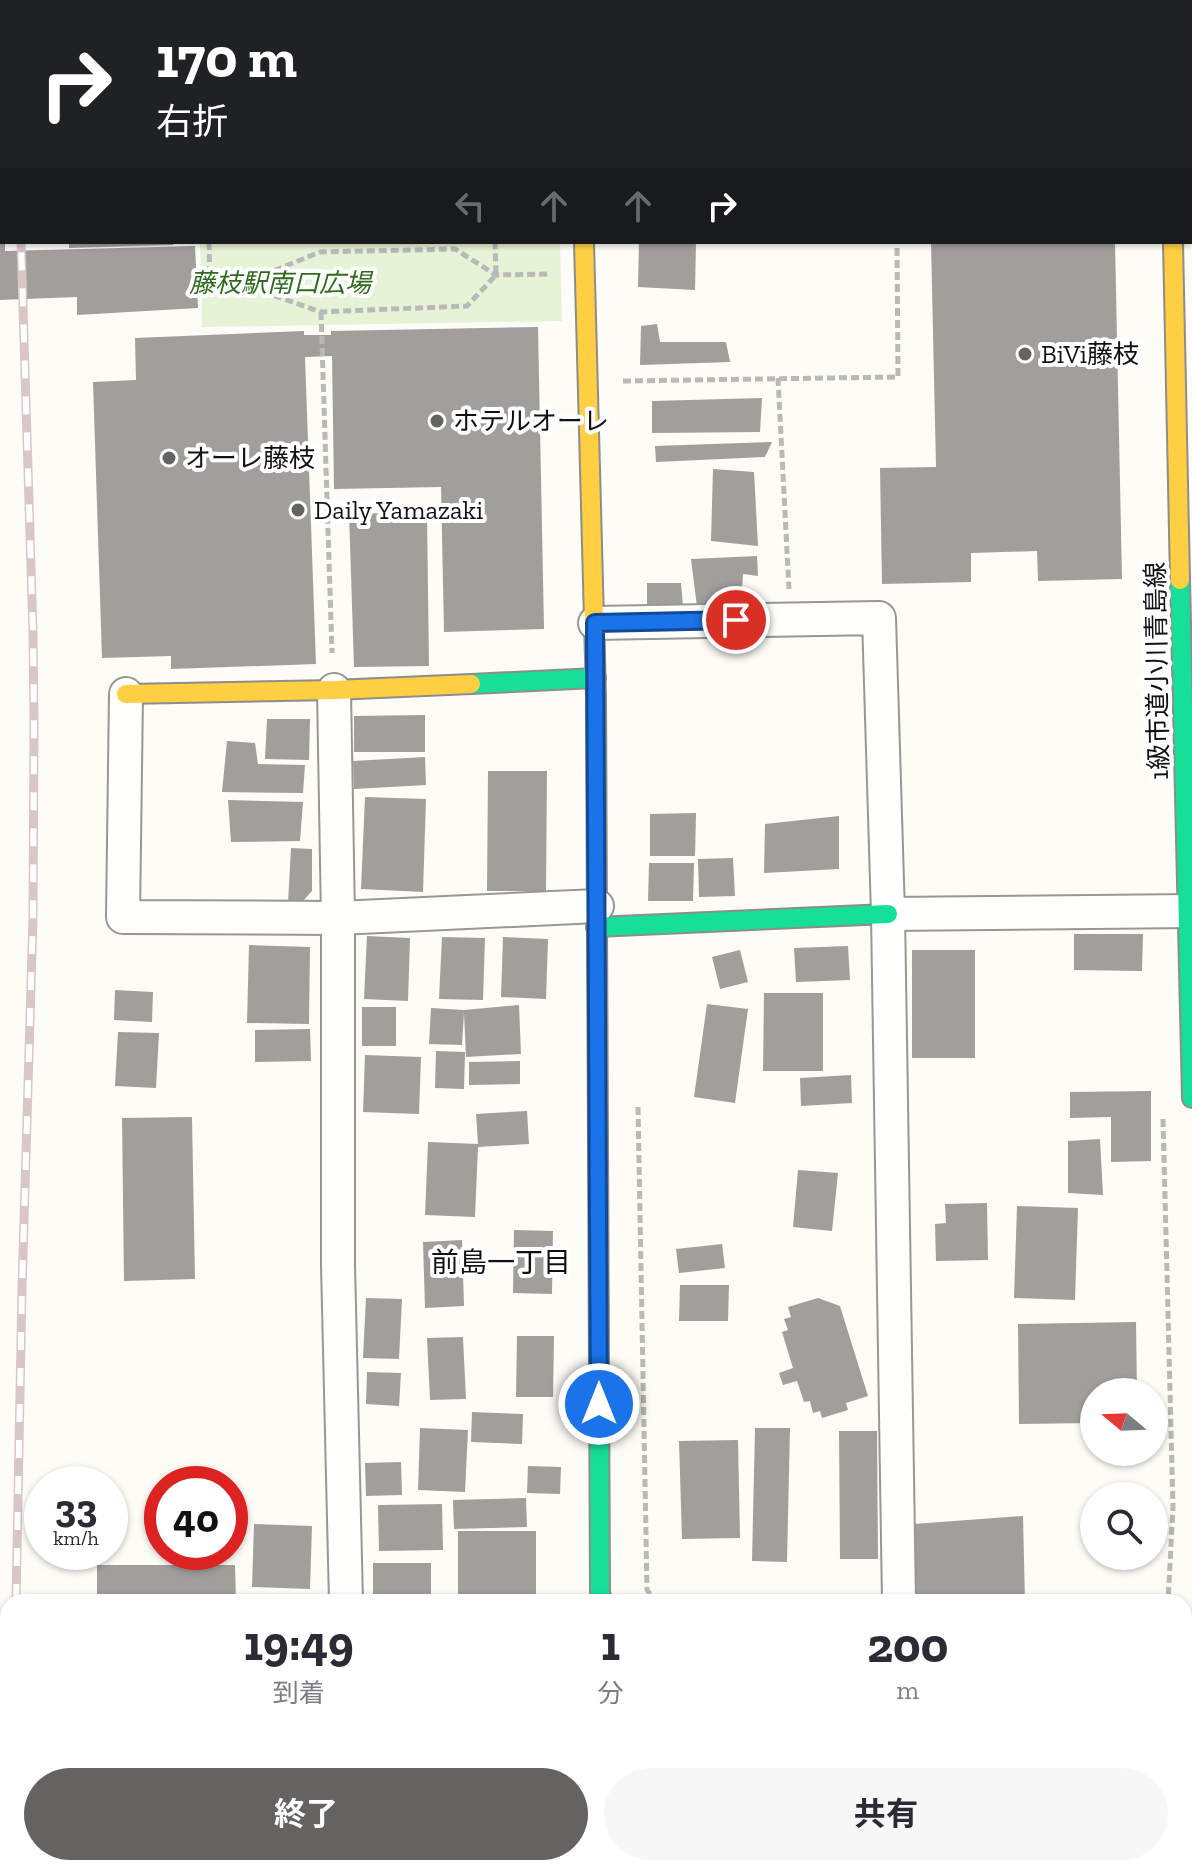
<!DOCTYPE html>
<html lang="ja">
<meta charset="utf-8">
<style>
:root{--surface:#fff;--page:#f7f7f7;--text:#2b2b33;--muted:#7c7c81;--accent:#646362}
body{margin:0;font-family:"Zilla Slab","Noto Sans JP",serif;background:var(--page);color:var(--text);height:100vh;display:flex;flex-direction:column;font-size:30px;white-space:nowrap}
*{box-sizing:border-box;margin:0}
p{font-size:26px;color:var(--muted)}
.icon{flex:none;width:44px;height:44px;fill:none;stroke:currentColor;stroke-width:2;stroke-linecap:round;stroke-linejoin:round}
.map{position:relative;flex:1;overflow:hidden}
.side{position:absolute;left:0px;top:1594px;width:1192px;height:282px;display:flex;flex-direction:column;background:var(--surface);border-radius:24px 24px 0 0;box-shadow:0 2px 6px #0004}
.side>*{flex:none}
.guide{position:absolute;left:0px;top:0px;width:1192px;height:244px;box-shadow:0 2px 6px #0004;background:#202124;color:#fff;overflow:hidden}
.needle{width:52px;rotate:289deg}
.tools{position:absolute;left:1080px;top:1378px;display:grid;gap:16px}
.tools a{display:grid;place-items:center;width:88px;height:88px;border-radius:50%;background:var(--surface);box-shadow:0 2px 6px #0004;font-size:40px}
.speed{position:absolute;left:24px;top:1466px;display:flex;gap:16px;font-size:40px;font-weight:700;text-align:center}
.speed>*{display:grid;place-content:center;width:104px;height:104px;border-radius:50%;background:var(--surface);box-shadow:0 2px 6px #0004;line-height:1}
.speed small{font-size:20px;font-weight:400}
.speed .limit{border:12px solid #d22;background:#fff;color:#111}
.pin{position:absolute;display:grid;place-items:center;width:68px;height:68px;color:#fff;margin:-34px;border:4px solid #fff;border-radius:50%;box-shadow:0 2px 8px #0007}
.me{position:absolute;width:88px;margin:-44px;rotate:0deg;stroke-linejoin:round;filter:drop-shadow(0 0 6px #0008)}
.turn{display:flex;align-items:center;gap:28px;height:168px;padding:0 24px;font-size:36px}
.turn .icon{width:104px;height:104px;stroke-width:2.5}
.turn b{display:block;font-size:56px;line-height:68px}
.lanes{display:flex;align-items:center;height:76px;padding:0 24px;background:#0003;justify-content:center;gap:40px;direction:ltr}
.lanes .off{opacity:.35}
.eta{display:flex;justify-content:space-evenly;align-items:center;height:136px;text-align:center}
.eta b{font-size:48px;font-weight:700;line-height:56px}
.cta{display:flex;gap:16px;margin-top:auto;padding:16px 24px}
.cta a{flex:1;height:92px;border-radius:48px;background:var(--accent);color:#fff;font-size:32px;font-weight:700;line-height:92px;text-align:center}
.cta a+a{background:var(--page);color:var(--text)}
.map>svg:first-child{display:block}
</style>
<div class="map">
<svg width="1192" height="1875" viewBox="0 0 1192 1875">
<rect width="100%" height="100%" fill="#fdfcf7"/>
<polygon fill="#e7f3d7" points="200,242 560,242 562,321 202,327"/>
<g fill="#a19f9c">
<polygon points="0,242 5,242 5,251 195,246 198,308 77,315 77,297 0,300"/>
<polygon points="69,242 173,242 173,245 69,248"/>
<polygon points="639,242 696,242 695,290 638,287"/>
<polygon points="931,242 1115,242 1122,579 1038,581 1037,551 971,553 971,582 882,584 880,468 936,467"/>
<polygon points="657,324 660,342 726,342 730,362 640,365 641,326"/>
<polygon points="538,327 544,629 444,632 441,487 334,489 332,356 305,357 316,664 171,669 171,656 102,658 93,382 136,380 135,338 304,331 304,335 331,335 331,331"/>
<polygon points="762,398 760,432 652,433 652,401"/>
<polygon points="772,442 765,457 656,462 655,446"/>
<polygon points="713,469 754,472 758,546 711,541"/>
<polygon points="349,513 427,514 429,666 354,667"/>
<polygon points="757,556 758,576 743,574 741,606 697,607 691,559"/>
<polygon points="647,583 681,583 683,606 647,605"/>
<polygon points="425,715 425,752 354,752 354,716"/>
<polygon points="267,719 310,719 309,760 265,759"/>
<polygon points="227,741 255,743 258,764 305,765 303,793 222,792"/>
<polygon points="425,757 426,785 354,789 353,761"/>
<polygon points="488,771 547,771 546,891 487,891"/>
<polygon points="365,797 426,799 423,892 361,889"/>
<polygon points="228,800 303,802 300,841 231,842"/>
<polygon points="696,813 695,856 650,856 650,814"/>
<polygon points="839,816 839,869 764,873 765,824"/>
<polygon points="291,848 312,849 312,891 303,901 288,903"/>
<polygon points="733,858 735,896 699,897 698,859"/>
<polygon points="649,863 694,863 693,901 648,901"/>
<polygon points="1074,934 1143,934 1142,971 1074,970"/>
<polygon points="367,936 410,938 408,1001 364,999"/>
<polygon points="442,937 485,938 483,1000 439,999"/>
<polygon points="503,937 548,939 546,999 501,997"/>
<polygon points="249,945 310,947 309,1024 247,1023"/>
<polygon points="848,946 850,980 796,982 794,948"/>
<polygon points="740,950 748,982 720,989 712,957"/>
<rect x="912" y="950" width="63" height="108"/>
<polygon points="115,990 153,992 152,1022 114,1020"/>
<polygon points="764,993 823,993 823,1071 763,1071"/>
<polygon points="707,1004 748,1009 735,1103 694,1097"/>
<polygon points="519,1005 521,1054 466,1057 464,1013 462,1045 429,1044 431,1008 464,1010"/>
<rect x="362" y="1007" width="34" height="39"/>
<polygon points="310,1029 311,1061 255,1062 255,1030"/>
<polygon points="118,1032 159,1033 156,1088 115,1086"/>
<polygon points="436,1051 465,1052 464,1089 435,1088"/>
<polygon points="365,1055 421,1057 419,1114 363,1112"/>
<polygon points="520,1061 520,1084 469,1085 469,1062"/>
<polygon points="851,1075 852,1103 801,1106 800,1078"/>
<polygon points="1151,1091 1151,1161 1111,1162 1111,1117 1070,1118 1070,1092"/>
<polygon points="527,1111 529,1144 478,1147 475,1217 425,1215 428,1142 478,1144 476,1114"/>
<polygon points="192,1117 195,1279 124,1281 122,1118"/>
<polygon points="1100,1139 1103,1195 1068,1193 1068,1141"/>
<polygon points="798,1170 838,1173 832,1231 793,1227"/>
<polygon points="987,1203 988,1260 936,1261 935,1224 946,1223 945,1204"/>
<polygon points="1017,1206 1078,1208 1075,1300 1014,1298"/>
<polygon points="514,1230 553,1231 552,1294 513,1293"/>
<polygon points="462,1240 464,1306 425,1308 423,1242"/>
<polygon points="722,1244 725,1268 679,1273 676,1249"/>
<polygon points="680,1285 729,1285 728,1321 679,1321"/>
<polygon points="366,1298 402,1299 399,1359 363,1358"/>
<polygon points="818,1298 840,1306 868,1396 846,1403 848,1410 822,1418 820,1411 813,1413 810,1401 804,1402 797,1381 783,1385 779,1373 793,1368 782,1332 788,1330 784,1319 791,1317 788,1307"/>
<polygon points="1136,1322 1137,1392 1094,1392 1094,1423 1019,1424 1018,1324"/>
<polygon points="517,1336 554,1336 553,1397 516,1397"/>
<polygon points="463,1337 466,1399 430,1400 427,1338"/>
<polygon points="367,1372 401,1373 399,1406 366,1404"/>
<polygon points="472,1412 523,1414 522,1444 471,1442"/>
<polygon points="420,1428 468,1430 465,1492 418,1490"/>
<polygon points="755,1428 790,1428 787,1562 752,1561"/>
<polygon points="839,1431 877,1431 878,1559 840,1559"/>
<polygon points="738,1440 740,1538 682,1539 679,1441"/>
<polygon points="401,1462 402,1495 366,1496 365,1463"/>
<polygon points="528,1466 561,1467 560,1494 527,1493"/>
<polygon points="526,1498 527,1527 454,1529 453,1500"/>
<polygon points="442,1504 443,1550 379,1551 378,1505"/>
<polygon points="1023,1516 1025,1602 914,1602 914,1524"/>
<polygon points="254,1524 312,1526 310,1589 252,1587"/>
<rect x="458" y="1531" width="78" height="71"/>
<rect x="373" y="1563" width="58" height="39"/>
<polygon points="97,1565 235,1565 236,1602 97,1602"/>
<polygon points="262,1597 311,1599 311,1602 262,1602"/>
<rect x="235" y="1868" width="50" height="7"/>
<rect x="402" y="1868" width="57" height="7"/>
<polygon points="906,1868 1120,1868 1116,1875 905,1875"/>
</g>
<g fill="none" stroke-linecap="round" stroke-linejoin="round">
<defs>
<g id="street">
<polyline points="595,623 879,618 888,914 899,1602"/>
<polyline points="334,690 338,918 338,1265 346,1602"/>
<polyline points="126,694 123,917 338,918 597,906"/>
<polyline points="888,914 1192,911"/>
<polyline points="351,1868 351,1875"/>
<polyline points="649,1868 649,1875"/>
</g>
<g id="fast">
<polyline points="578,0 578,2"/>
<polyline points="1128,2 1192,0"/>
<polyline points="1180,580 1192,1098"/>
<polyline points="471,684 596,678"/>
<polyline points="596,696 600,1595 604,1602"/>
<polyline points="596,927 888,914"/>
<polyline points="1184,1808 1188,1792 1192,1754"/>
<polyline points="1167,1875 1168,1868"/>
</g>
<g id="slow">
<polyline points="584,242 596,696"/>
<polyline points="1173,242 1180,580"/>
<polyline points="126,694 334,690 471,684"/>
</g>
</defs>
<use href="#street" stroke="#979795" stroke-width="36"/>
<use href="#fast" stroke="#8e8d8b" stroke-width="22"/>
<use href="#slow" stroke="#8e8d8b" stroke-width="22"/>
<g stroke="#b9b9b8" stroke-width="5" stroke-dasharray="8 4" stroke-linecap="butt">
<polyline points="202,0 202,2"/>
<polyline points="209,242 210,284 241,284 321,312 467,306 496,275 495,242"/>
<polyline points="241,284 320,252 455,249 496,275 549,274"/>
<polyline points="321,312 332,653"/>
<polyline points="778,378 789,589"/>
<polyline points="623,381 898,377 897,242"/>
<polyline points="638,1107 647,1590 657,1602"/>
<polyline points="1163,1119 1173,1507 1168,1602"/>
<polyline points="493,1868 493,1875"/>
<polyline points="801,1875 803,1868"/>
</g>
<use href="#street" stroke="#fffffe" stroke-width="32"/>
<use href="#fast" stroke="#16e098" stroke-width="18"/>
<use href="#slow" stroke="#ffcf43" stroke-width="18"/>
<defs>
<g id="rail">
<polyline points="13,0 13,2"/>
<polyline points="16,1602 22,1289 33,917 34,725 33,633 21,242"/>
<polyline points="0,1639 8,1845"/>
<polyline points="9,1868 9,1875"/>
<polyline points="23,1868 24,1875"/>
</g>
</defs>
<use href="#rail" stroke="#d9c6c7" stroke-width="9"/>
<use href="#rail" stroke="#fff" stroke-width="6" stroke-dasharray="18" stroke-linecap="butt"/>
</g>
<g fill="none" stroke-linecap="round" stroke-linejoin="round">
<defs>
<polyline id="route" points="599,1404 595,623 736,620"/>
</defs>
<use href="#route" stroke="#114b97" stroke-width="20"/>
<use href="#route" stroke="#1a73e8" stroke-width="14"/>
</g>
<g fill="#646362" stroke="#fff" stroke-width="3">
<circle cx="1025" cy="354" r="8"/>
<circle cx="437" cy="421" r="8"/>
<circle cx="169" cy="458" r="8"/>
<circle cx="298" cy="510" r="8"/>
</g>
<g text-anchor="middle" stroke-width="8" stroke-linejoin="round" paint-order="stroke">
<g font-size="26" font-style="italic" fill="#2f6b1f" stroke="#fff">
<text x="280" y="292">藤枝駅南口広場</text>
</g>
<g font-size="26" fill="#111" stroke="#fff" text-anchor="start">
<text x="1041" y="363">BiVi藤枝</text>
<text x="453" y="430">ホテルオーレ</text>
<text x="185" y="467">オーレ藤枝</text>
<text x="314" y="519">Daily Yamazaki</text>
</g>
<g font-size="26" fill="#111" stroke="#fff">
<text transform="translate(1157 671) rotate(-91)" y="9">1級市道小川青島線</text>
</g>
<g font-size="28" fill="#111" stroke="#fff">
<text x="501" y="1272">前島一丁目</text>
</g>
</g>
</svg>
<div class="tools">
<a><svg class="needle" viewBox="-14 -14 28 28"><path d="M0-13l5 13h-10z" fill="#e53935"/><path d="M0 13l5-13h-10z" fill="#7c7c81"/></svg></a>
<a><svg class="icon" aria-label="search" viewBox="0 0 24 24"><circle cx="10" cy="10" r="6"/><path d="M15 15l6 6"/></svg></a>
</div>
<div class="speed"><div>33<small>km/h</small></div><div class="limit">40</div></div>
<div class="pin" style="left:736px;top:620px;background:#d93025"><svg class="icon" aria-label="arrive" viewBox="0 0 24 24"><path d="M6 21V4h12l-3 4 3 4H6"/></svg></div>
<svg class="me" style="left:599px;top:1404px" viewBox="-20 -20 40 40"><circle r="17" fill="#1a73e8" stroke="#fff" stroke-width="3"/><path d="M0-11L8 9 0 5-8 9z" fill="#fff"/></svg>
<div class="guide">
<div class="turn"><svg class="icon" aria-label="right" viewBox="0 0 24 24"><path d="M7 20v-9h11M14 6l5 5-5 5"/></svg><div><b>170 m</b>右折</div></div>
<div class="lanes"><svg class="icon off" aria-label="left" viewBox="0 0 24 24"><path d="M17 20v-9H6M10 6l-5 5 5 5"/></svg><svg class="icon off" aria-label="ahead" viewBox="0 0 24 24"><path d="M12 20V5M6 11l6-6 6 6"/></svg><svg class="icon off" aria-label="ahead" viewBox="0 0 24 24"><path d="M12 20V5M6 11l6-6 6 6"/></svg><svg class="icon" aria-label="right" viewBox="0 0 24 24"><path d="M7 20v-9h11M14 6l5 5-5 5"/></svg></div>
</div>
<section class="side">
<div class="eta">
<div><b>19:49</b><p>到着</p></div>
<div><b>1</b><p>分</p></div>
<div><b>200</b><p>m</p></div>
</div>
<div class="cta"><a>終了</a><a>共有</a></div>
</section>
</div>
